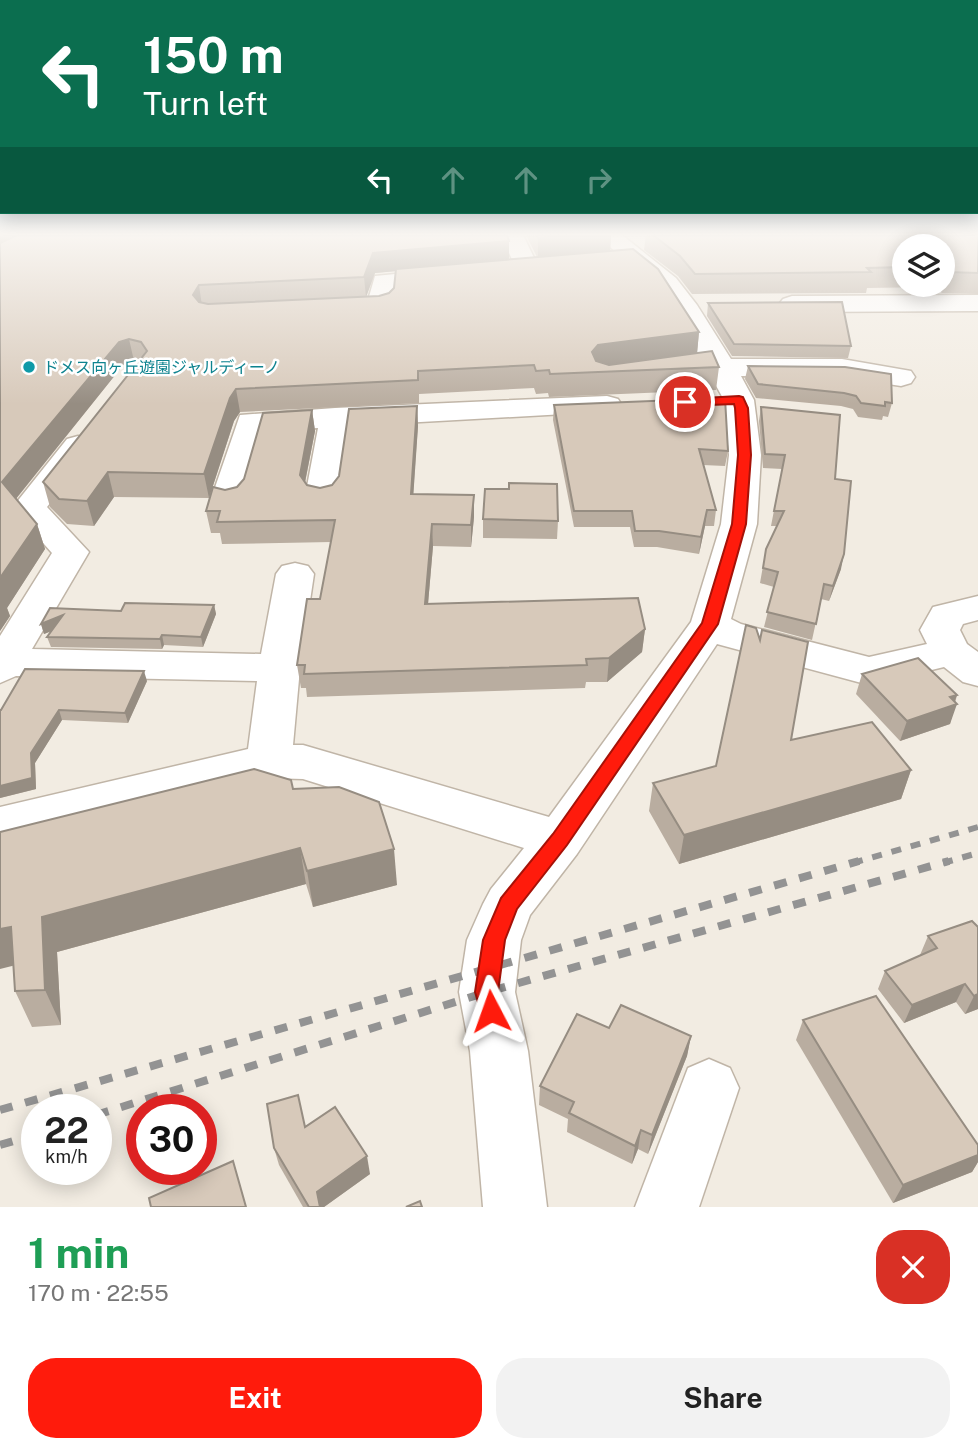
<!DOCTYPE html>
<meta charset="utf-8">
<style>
:root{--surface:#fff;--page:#f2f2f2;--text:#222;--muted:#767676;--accent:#ff1b0c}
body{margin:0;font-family:"Public Sans","Noto Sans JP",sans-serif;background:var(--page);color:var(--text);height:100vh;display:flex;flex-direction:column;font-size:26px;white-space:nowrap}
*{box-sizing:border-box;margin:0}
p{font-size:23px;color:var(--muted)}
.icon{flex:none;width:38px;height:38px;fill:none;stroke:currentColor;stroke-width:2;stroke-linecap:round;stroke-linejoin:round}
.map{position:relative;height:1207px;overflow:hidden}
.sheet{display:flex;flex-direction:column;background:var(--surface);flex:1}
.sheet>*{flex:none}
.hud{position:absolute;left:0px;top:0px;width:978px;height:214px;box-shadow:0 4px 18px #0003;background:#0b6e4f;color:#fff;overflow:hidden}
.fabs{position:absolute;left:892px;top:234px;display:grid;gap:14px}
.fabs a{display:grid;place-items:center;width:63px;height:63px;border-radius:50%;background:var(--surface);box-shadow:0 4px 18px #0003;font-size:35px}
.speed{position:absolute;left:21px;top:1094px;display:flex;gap:14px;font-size:35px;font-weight:700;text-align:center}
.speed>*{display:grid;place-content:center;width:91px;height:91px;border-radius:50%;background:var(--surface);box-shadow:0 4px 18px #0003;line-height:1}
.speed small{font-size:18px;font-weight:400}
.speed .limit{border:10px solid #d22;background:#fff;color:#111}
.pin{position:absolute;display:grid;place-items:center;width:60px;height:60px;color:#fff;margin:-30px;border:4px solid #fff;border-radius:50%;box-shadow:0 2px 7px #0007}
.me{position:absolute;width:77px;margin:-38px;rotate:356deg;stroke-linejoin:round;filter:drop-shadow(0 0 5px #0008)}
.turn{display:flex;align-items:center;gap:24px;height:147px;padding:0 28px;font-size:32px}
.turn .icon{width:91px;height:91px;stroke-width:2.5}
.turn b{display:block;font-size:49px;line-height:60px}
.lanes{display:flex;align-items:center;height:66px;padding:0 28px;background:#0003;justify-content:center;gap:35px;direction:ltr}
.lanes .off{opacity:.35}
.round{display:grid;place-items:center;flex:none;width:74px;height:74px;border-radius:28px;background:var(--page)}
.head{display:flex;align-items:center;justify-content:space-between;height:119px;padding:0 28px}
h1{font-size:42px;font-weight:700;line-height:52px;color:#1e9e55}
.button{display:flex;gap:14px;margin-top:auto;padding:14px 28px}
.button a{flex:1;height:80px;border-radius:28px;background:var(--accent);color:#fff;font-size:28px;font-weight:700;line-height:80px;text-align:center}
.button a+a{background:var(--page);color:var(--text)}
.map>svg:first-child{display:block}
</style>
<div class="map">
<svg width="978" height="1207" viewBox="0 0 978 1207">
<rect width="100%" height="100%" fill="#f2ece2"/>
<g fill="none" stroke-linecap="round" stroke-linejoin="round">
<defs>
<g id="minor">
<polygon points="501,235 523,235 540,270 537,275 528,277 519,275"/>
<polygon points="596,235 622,235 676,278 697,305 731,359 842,359 911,371 915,377 911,383 901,386 842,377 741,376 754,400 761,455 757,524 731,619 741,624 869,657 927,644 920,630 933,607 978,596 978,620 963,624 960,630 967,644 978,652 978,686 963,682 944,667 869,685 717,644 577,854 530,915 521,940 515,992 528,1051 547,1207 483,1207 470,1051 459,992 467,940 483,904 491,889 524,848 303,779 269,778 0,845 0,807 248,749 257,681 16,676 0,683 0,636 52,553 12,508 67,439 78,436 89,439 94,446 47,507 89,552 32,649 261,654 276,574 282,566 295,563 308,566 314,574 300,668 293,745 303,745 549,817 691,622 721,524 729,455 724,400 672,307 658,288"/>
<polygon points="446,269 455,271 458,276 455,281 395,287 393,307 389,312 340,317 331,314 327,309 331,304 368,300 375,276"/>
<polygon points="978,295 978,311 792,312 783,309 779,304 783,299 792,296"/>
<polygon points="607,396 618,399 622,405 618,411 349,426 339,497 334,504 322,507 310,504 305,497 318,428 264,431 245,499 240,506 228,509 216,506 211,499 240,415 335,408"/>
<polygon points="709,1059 730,1068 739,1088 699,1207 635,1207 688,1068"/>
</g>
</defs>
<use href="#minor" stroke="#c0b5a7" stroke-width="3"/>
<use href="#minor" fill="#fff" fill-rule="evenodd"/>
<g stroke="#939393" stroke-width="6" stroke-dasharray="10 10" stroke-linecap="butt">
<polyline points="853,863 978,827"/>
<polyline points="943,863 978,853"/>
</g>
<g stroke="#939393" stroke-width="8" stroke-dasharray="13 13" stroke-linecap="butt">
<polyline points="0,1110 859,861"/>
<polyline points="96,1115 487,992 949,861"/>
<polyline points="0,1145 37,1134"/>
</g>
</g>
<g fill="#b9ada0" fill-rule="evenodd">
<path d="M 0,235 L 509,259 L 537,257 L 526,235 L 611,235 L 610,250 L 699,332 L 697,353 L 719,367 L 716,390 L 549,397 L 548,393 L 536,394 L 534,388 L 419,394 L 419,403 L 240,412 L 234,421 L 209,498 L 114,497 L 94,526 L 67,524 L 50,507 L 43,482 L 138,362 L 134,361 L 124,364 L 16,499 L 37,524 L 45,549 L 7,608 L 10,616 L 0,631 ZM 396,271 L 394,288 L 389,293 L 379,296 L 366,297 L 375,273 Z"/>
<path d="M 646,235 L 978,235 L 978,294 L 942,293 L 934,287 L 867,288 L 866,293 L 692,294 L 678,276 L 644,250 ZM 905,247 L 943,247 L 943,285 L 905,285 Z"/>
<polygon points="708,303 851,346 848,358 732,356 707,316"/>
<polygon points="748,366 892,403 888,417 883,416 882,420 858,417 853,409 841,406 756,398 745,379"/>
<polygon points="554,405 728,451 725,466 703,465 716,510 714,526 705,526 699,554 657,547 634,547 630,527 574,527 553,420"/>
<polygon points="417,406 418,426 413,494 474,517 471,547 433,546 428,604 645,629 642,652 607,682 586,682 585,688 307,697 306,688 301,688 297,665 320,599 331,542 222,544 220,533 211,533 206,511 225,490 237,487 312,410 315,431 305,483 307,485 320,488 332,485"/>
<polygon points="761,407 835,479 841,569 829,601 821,599 812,640 764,627 774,587 760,583 766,549 777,526 771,526 782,469 763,468 759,421"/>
<polygon points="509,489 558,521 557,539 483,538 483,519"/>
<polygon points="214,605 216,614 203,647 164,645 162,649 51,647 47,637 52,631 44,634 41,624 121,611"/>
<polygon points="862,674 957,695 950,724 900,741 856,694"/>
<polygon points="147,681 128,723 62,720 35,763 36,789 0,798 0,710"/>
<polygon points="791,740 911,770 901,799 679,864 649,811 653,783 716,766"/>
<polygon points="293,789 397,885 313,907 306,884 57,952 61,1025 32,1027 15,991 13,966"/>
<polygon points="978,927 978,1009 965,1014 956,1002 904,1023 878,989 885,971 920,955 928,936"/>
<polygon points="803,1020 978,1145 978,1162 972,1172 893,1203 796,1040"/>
<polygon points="609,1028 691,1036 687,1056 648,1154 638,1149 632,1164 567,1132 568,1119 539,1105 540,1086"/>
<polygon points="305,1127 370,1174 324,1207 303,1207 279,1165 274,1148"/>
</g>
<g fill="#968d82">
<polygon points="0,235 17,235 0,244"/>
<polygon points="573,235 611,235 610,252 538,258 538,238"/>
<polygon points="509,241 509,261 375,273 366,297 364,277 373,253"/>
<polygon points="199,285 202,306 193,295"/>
<polygon points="699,332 697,354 597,367 592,352 598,345"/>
<polygon points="129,339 134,361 124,364 10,506 2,482 119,342"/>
<polygon points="236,389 240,412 234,421 209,498 204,474 230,398"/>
<polygon points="417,406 418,426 412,515 411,494"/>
<polygon points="312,410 315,431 302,497 300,475"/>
<polygon points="108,472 114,497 94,526 87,501"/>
<polygon points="474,495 474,517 471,547 471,525"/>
<polygon points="707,510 705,526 699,554 701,537"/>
<polygon points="37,524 45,549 7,608 10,616 0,631 0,578"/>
<polygon points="432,524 433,546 426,627 425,604"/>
<polygon points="844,554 841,569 829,601 833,586"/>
<polygon points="214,605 216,614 203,647 201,637"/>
<polygon points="63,615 66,625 44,634 41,624"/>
<polygon points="645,629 642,652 607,682 609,658"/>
<polygon points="162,635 164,645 162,649 160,639"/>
<polygon points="144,671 147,681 128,723 125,713"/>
<polygon points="957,695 953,706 957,704 950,724 900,741 907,721 950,697"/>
<polygon points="59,710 62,720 35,763 36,789 0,798 0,786 31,753"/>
<polygon points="911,770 901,799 679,864 684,835"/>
<polygon points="300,848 306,884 57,952 61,1025 45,990 42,917"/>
<polygon points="394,849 397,885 313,907 307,871"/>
<polygon points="11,927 28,962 0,969 0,929"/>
<polygon points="965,984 956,1002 904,1023 912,1005"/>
<polygon points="978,994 978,1009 965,1014 974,996"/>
<polygon points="691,1036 687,1056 648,1154 652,1135"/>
<polygon points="641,1130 638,1149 632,1164 635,1146"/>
<polygon points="978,1155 978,1162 972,1172 893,1203 903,1185"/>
<polygon points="367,1156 370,1174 324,1207 320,1207 317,1192"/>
</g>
<g fill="#d7c9ba" stroke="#968d82" stroke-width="2">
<polygon points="17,235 507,235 509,241 373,253 364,277 199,285 193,295 199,302 208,304 379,296 389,293 394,288 396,269 633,249 658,269 699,332 598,345 592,352 596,361 609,365 712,351 719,367 550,374 549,370 536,371 534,365 418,371 418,380 236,389 230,398 204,474 108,472 87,501 59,499 43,482 147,351 141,342 129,339 119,342 2,482 37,524 0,578 0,243"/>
<polygon points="537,235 573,235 538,238"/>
<polygon points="653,235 978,235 978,273 947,272 943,269 943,247 905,247 905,267 867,268 871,272 695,274 680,256"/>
<polygon points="842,302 851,346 734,344 708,303"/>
<polygon points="748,366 845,367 891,374 892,403 885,402 885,406 861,403 856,396 844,393 758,384"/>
<polygon points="725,398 728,451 699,449 716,510 707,510 701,537 659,531 635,531 632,511 574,511 554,405"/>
<polygon points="417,406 411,494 474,495 471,525 432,524 425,604 638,598 645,629 609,658 586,659 587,665 304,674 305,665 297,665 307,599 320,599 335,520 217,522 220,511 206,511 213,487 225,490 237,487 244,479 263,413 312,410 300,475 307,485 320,488 332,485 339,476 349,409"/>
<polygon points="761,407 840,415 835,479 851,481 844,554 833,586 824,584 816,624 767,612 778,572 763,568 766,549 784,511 774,511 785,455 765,454"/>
<polygon points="509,483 557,484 558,521 483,519 485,489 509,489"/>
<polygon points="125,603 214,605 201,637 162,635 160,639 47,637 63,615 41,624 50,608 121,611"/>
<polygon points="746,625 756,628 760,640 762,630 808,642 791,740 872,722 911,770 684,835 653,783 716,766"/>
<polygon points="918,658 957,695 950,697 957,704 907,721 862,674"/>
<polygon points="25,669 144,671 125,713 59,710 31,753 32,778 0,786 0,710 1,710"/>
<polygon points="254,769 291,780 293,789 339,787 379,802 394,849 307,871 300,848 42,917 45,990 15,991 11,927 0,929 0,832"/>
<polygon points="972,921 978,927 978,994 974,996 965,984 912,1005 885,971 937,948 928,936"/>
<polygon points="876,996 978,1145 978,1155 903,1185 803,1020"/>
<polygon points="621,1005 691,1036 652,1135 641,1130 635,1146 569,1113 574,1102 540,1086 577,1014 609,1028"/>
<polygon points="298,1095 305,1127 335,1107 367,1156 317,1192 320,1207 309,1207 274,1148 267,1104"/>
<polygon points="233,1161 246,1207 151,1207 149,1198"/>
<polygon points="420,1201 422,1207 406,1207"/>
</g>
<linearGradient id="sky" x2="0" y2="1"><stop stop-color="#89c2ec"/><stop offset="0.58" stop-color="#f9f6f2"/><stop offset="1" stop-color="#f9f6f2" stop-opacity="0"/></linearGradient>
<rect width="978" height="404" fill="url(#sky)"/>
<polygon fill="#ff1b0c" stroke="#a61208" stroke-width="2" points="739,396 743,397 748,408 751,455 746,524 718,624 567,845 517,909 505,940 498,992 502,1011 499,1019 491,1022 483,1019 475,992 483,940 501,898 553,834 702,623 732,524 738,455 735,408 734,404 685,406 679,402 685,399"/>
<circle fill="#0f9aa8" stroke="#fff" stroke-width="2.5" cx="29" cy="367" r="7"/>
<g text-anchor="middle" stroke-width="5" stroke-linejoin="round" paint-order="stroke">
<g font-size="16" fill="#0d838f" stroke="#fff" text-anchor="start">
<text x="43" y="373">ドメス向ヶ丘遊園ジャルディーノ</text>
</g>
</g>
</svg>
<div class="fabs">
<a><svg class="icon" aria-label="layers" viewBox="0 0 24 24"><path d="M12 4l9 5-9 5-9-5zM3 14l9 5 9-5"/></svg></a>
</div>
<div class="speed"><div>22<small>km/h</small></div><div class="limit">30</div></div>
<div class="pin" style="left:685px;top:402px;background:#d93025"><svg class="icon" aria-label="arrive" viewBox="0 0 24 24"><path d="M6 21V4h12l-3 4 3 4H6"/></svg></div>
<svg class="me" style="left:491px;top:1011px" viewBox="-20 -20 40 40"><path d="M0-17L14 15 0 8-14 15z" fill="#ff1b0c" stroke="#fff" stroke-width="4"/></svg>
<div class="hud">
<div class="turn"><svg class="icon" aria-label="left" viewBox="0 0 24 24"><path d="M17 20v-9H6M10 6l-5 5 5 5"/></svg><div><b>150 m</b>Turn left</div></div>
<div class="lanes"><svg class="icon" aria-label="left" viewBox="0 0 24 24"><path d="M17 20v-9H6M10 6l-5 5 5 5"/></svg><svg class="icon off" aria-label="ahead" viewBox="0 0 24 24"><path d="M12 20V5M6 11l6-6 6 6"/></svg><svg class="icon off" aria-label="ahead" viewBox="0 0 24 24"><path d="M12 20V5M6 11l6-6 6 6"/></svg><svg class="icon off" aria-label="right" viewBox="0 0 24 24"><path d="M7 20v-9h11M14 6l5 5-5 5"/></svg></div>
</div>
</div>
<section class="sheet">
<div class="head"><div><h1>1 min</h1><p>170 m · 22:55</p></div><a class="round" style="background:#d93025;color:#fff"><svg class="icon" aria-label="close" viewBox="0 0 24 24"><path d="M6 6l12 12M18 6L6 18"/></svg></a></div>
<div class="button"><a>Exit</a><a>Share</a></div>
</section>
